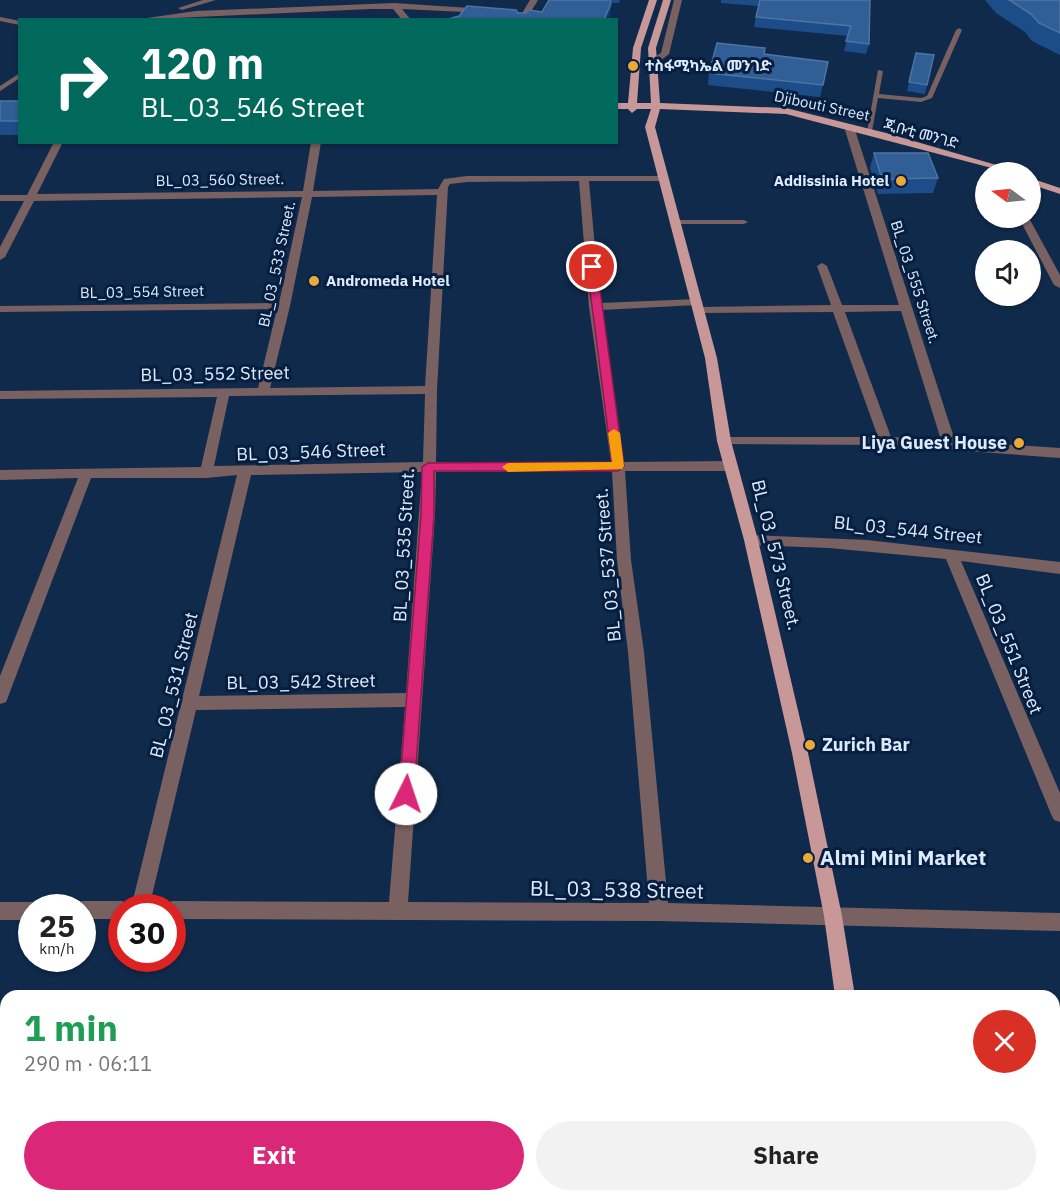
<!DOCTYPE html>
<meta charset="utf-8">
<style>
:root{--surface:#fff;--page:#f2f2f2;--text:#222;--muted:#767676;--accent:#db2777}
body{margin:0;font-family:"IBM Plex Sans","Noto Sans Ethiopic",sans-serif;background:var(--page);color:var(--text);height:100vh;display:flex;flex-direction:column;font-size:22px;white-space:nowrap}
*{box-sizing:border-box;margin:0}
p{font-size:20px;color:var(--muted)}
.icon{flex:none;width:33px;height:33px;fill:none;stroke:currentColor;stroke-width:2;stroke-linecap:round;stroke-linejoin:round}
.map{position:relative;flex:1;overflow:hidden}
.panel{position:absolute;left:0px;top:990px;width:1060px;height:212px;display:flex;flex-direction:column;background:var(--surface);border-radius:18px 18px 0 0;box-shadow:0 2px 4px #0004}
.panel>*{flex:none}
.top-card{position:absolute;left:18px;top:18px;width:600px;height:126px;border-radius:0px;box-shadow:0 2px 4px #0004;background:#00695c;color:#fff;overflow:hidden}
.needle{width:39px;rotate:285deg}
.fabs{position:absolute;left:975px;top:162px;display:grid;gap:12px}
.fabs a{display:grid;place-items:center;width:66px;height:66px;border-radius:50%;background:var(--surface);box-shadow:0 2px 4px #0004;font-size:30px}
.speed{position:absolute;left:18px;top:894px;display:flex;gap:12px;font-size:30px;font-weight:700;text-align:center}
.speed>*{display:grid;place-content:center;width:78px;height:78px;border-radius:50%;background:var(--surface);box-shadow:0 2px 4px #0004;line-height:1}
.speed small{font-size:15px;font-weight:400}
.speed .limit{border:9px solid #d22;background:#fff;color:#111}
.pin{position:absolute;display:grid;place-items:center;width:51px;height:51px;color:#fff;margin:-26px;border:3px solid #fff;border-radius:50%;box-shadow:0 2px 6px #0007}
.me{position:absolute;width:66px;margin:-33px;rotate:4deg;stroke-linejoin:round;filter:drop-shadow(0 0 4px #0008)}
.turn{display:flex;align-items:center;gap:21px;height:126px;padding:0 24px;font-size:27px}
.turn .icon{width:78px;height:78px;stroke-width:2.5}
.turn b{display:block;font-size:42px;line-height:51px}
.round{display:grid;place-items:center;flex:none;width:63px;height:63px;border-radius:32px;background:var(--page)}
.head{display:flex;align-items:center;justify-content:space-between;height:102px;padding:0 24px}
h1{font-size:36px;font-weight:700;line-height:45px;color:#1e9e55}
.action{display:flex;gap:12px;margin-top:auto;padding:12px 24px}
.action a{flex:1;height:69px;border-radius:36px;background:var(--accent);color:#fff;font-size:24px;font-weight:700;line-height:69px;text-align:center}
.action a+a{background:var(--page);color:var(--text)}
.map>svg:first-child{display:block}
</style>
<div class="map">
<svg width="1060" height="1201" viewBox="0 0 1060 1201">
<rect width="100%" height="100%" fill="#102a4b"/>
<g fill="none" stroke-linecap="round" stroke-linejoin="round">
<g fill="#796161" fill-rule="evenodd">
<polygon points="959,28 962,30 932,98 921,102 878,98 872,131 867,132 878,70 883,71 879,94 921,98 927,96 956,30"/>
<polygon points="20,73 20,78 0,91 0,86"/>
<polygon points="671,220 744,220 748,222 744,224 671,224"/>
</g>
<g fill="#796161" fill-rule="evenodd">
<polygon points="203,0 216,0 182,10 178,8"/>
<polygon points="530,0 538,0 526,20 518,20"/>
<polygon points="674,0 682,0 669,54 656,64 650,64 650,60 661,53"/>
<polygon points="394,3 485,9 489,11 485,13 402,9 411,20 402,20 393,9 370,9 133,20 196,11"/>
<polygon points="0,17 20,21 20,25 0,21"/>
<path d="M 847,128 L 855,130 L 955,441 L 1060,448 L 1060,458 L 886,445 L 719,444 L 717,441 L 724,437 L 878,437 L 833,312 L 699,313 L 693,310 L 699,307 L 831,305 L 817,266 L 822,263 L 827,266 L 842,305 L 899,305 L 845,130 ZM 901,311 L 941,440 L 891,437 L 845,312 Z"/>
<path d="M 54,142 L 63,142 L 37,194 L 303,191 L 311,142 L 321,142 L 313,191 L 438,189 L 444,179 L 467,176 L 666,176 L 668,178 L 663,181 L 589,181 L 600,303 L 697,299 L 703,302 L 697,305 L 601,310 L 624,462 L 731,461 L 738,466 L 731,471 L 625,471 L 631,560 L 644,652 L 668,903 L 1060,913 L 1060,931 L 659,921 L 172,919 L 172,908 L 164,908 L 165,904 L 172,901 L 389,902 L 405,707 L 196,710 L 149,908 L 131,908 L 237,475 L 206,478 L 91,478 L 8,697 L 6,702 L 0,704 L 0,676 L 78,478 L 0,480 L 0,470 L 201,467 L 217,397 L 0,399 L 0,391 L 258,388 L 277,309 L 0,312 L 0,306 L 279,303 L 302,197 L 34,201 L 5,257 L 0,260 L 0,247 L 24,201 L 0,201 L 0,195 L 27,195 ZM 579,181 L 589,307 L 611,462 L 436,462 L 437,390 L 448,187 L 450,184 L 467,182 ZM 437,195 L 425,386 L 270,388 L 290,306 L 312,197 ZM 425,394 L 423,462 L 214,466 L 229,396 ZM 612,471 L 617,560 L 628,652 L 649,903 L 408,902 L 435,515 L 436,472 ZM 422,472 L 406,693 L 199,696 L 251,475 Z"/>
<polygon points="1019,218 1029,218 1060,275 1060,288 1054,285"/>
<polygon points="751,535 867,540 1060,562 1060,574 961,561 1060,793 1060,822 1054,820 1051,814 946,559 829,548 751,545 744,540"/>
<polygon points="82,901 122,901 129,904 130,908 122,908 122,919 82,919 82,908 74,908 75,904"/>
<polygon points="0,902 32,902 40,908 32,908 32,920 0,920"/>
</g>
<g fill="#c89798" fill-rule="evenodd">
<polygon points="649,0 657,0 641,48 637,103 651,103 648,48 663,0 671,0 656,48 660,103 786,108 886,133 1021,172 1007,172 786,114 660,109 655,127 717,358 731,441 758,540 808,753 842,916 855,996 835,996 824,916 792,753 744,540 717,441 705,358 645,127 651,109 637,109 632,113 628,109 616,109 616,103 628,103 633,48"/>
<polygon points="1030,178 1060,188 1060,194 1030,184"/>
<rect x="861" y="1196" width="22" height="5"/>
</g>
</g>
<g fill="#1c4d89">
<polygon points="549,0 620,0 619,3 612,3 610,15 608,20 445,20 542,12"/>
<polygon points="721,0 870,0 869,44 866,54 844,51 848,36 754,27 758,6 721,3"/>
<polygon points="985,0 1060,0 1060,55 1032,41 1025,32 996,13"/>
<polygon points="916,53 927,85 925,94 907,91"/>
<polygon points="764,54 828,62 820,97 708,85 709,73"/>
<rect x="0" y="101" width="20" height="34"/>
<polygon points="874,153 938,178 933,193 878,194 870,168"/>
</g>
<polygon fill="#0f386b" points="611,0 612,0 610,15 608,20 604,20"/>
<g fill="#315e95" stroke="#4c74a5" stroke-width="1.5">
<polygon points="549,0 611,0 610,6 604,20 445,20 459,16 467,6 516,10 518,13 526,13 529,10 542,12"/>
<polygon points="760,0 870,0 869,44 846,41 851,26 756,17"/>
<polygon points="1009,0 1060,0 1060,33 1039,23 1031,14"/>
<polygon points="717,43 765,48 764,54 828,62 823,85 709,73"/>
<polygon points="916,53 934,55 927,85 909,82"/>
<rect x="0" y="101" width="20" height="20"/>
<polygon points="874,153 928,153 938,178 882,179"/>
</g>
<polygon fill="#db2777" stroke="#8e194d" stroke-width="1.5" points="592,264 597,267 624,466 618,471 434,471 434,515 414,794 412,799 406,801 401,799 399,794 421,515 422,467 428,463 612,462 587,267"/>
<polygon fill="#f59e0b" points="614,429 620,433 624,466 622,469 508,472 502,467 508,463 612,462 608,433"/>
<g fill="#eba939" stroke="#061f40" stroke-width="2">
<circle cx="633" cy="66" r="6"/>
<circle cx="901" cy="181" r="6"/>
<circle cx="314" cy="281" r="6"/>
<circle cx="1019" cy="443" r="6"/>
<circle cx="810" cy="745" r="6"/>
<circle cx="808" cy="858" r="6"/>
</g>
<g text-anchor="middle" stroke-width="6" stroke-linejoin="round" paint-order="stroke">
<g font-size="15" font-weight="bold" fill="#ddeafc" stroke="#061f40" text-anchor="start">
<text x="645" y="71">ተስፋሚካኤል መንገድ</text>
<text x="889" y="186" text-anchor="end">Addissinia Hotel</text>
<text x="326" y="286">Andromeda Hotel</text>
</g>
<g font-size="15" fill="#ddeafc" stroke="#061f40">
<text transform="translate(822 106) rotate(12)" y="5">Djibouti Street</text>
<text transform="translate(921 134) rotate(15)" y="5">ጂቡቲ መንገድ</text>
<text transform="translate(220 180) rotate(-1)" y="5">BL_03_560 Street.</text>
<text transform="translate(277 264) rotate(-78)" y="5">BL_03_533 Street.</text>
<text transform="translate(915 282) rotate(72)" y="5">BL_03_555 Street.</text>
<text transform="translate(142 292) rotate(-1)" y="5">BL_03_554 Street</text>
</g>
<g font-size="18" fill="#ddeafc" stroke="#061f40">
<text transform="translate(215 374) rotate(-1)" y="6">BL_03_552 Street</text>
<text transform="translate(311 452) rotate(-2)" y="6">BL_03_546 Street</text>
<text transform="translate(908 530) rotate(6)" y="6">BL_03_544 Street</text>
<text transform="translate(404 545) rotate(-87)" y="6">BL_03_535 Street.</text>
<text transform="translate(776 555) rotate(76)" y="6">BL_03_573 Street.</text>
<text transform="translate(608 565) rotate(-95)" y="6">BL_03_537 Street.</text>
<text transform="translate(1009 644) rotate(68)" y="6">BL_03_551 Street</text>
<text transform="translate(301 682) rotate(-1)" y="6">BL_03_542 Street</text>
<text transform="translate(174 685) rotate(-76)" y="6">BL_03_531 Street</text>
</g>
<g font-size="18" font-weight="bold" fill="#ddeafc" stroke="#061f40" text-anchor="end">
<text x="1007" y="449">Liya Guest House</text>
<text x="822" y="751" text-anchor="start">Zurich Bar</text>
</g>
<g font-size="21" font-weight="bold" fill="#ddeafc" stroke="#061f40" text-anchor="start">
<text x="820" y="865">Almi Mini Market</text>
</g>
<g font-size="21" fill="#ddeafc" stroke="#061f40">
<text transform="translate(617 890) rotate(1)" y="7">BL_03_538 Street</text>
</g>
</g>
</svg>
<div class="fabs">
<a><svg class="needle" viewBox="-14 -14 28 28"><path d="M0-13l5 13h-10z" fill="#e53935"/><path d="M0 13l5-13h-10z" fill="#767676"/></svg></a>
<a><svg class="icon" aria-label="sound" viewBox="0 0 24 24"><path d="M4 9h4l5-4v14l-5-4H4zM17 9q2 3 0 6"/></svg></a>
</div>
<div class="speed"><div>25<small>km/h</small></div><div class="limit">30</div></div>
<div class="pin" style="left:592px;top:267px;background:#d93025"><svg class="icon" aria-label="arrive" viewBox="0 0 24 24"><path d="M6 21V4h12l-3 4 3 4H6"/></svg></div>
<svg class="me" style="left:406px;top:794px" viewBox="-20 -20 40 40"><circle r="19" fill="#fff"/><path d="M0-13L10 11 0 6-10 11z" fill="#db2777"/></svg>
<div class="top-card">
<div class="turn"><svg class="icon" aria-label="right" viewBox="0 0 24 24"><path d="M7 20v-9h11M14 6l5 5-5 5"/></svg><div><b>120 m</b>BL_03_546 Street</div></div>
</div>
<section class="panel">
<div class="head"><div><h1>1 min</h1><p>290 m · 06:11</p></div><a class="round" style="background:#d93025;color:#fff"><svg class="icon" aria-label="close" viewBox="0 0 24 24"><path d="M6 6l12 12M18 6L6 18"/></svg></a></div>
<div class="action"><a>Exit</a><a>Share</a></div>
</section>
</div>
